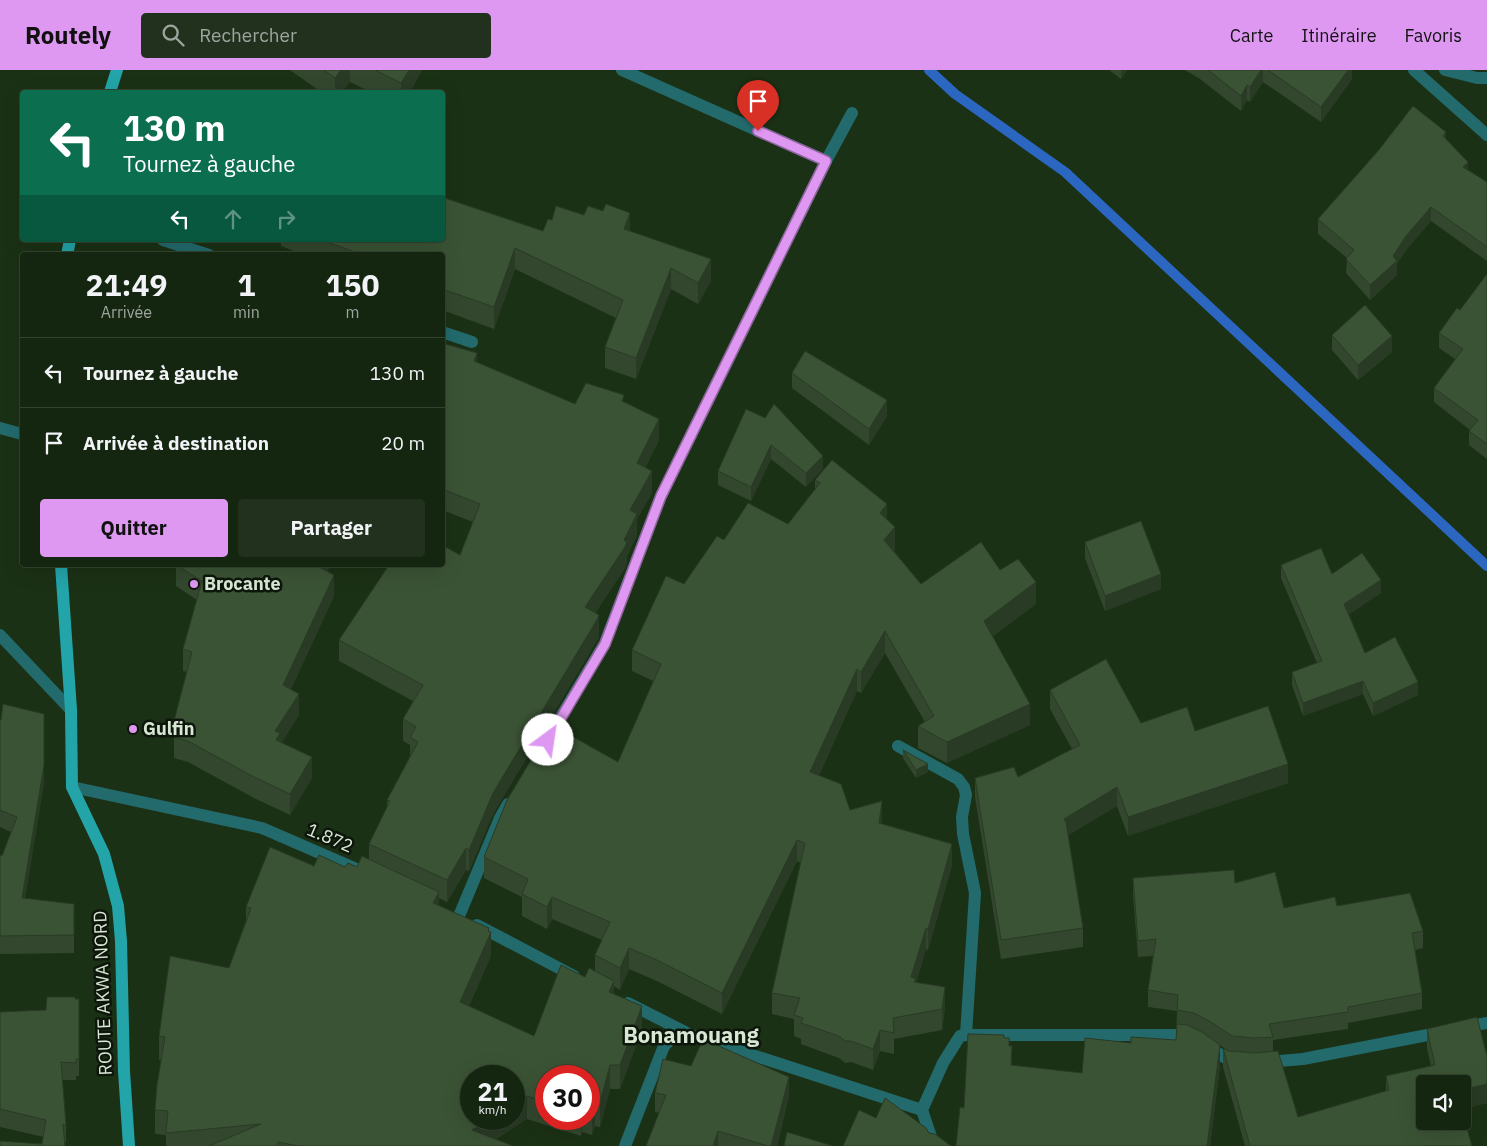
<!DOCTYPE html>
<html lang="fr">
<meta charset="utf-8">
<style>
:root{--surface:#142510;--page:#21311e;--text:#f1f3f6;--muted:#9da59f;--line:#334230;--accent:#df98f2}
body{margin:0;font-family:"IBM Plex Sans",sans-serif;background:var(--page);color:var(--text);height:100vh;display:flex;flex-direction:column;font-size:19px;white-space:nowrap}
*{box-sizing:border-box;margin:0}
p{font-size:16px;color:var(--muted)}
.icon{flex:none;width:28px;height:28px;fill:none;stroke:currentColor;stroke-width:2;stroke-linecap:round;stroke-linejoin:round}
.map{position:relative;flex:1;overflow:hidden}
.details{position:absolute;left:20px;top:182px;width:425px;height:315px;display:flex;flex-direction:column;background:var(--surface);border-radius:5px;box-shadow:0 5px 20px #0002,0 0 0 1px var(--line)}
.details>*{flex:none}
.top-card{position:absolute;left:20px;top:20px;width:425px;height:152px;border-radius:5px;box-shadow:0 5px 20px #0002,0 0 0 1px var(--line);background:#0b6e4f;color:#fff;overflow:hidden}
.buttons{position:absolute;left:1416px;top:1005px;display:grid;gap:10px}
.buttons a{display:grid;place-items:center;width:55px;height:55px;border-radius:5px;background:var(--surface);box-shadow:0 5px 20px #0002,0 0 0 1px var(--line);font-size:25px}
.speed{position:absolute;left:460px;top:995px;display:flex;gap:10px;font-size:25px;font-weight:700;text-align:center}
.speed>*{display:grid;place-content:center;width:65px;height:65px;border-radius:50%;background:var(--surface);box-shadow:0 5px 20px #0002,0 0 0 1px var(--line);line-height:1}
.speed small{font-size:12px;font-weight:400}
.speed .limit{border:8px solid #d22;background:#fff;color:#111}
.pin{position:absolute;display:grid;place-items:center;width:42px;height:42px;color:#fff;margin:-51px -21px;border-radius:50% 50% 50% 0;rotate:-45deg;box-shadow:0 0 5px #0007}
.pin .icon{rotate:45deg}
.me{position:absolute;width:55px;margin:-28px;rotate:31deg;stroke-linejoin:round;filter:drop-shadow(0 0 4px #0008)}
.turn{display:flex;align-items:center;gap:18px;height:105px;padding:0 20px;font-size:22px}
.turn .icon{width:65px;height:65px;stroke-width:2.5}
.turn b{display:block;font-size:35px;line-height:42px}
.lanes{display:flex;align-items:center;height:48px;padding:0 20px;background:#0003;justify-content:center;gap:25px;direction:ltr}
.lanes .off{opacity:.35}
.eta{display:flex;justify-content:space-evenly;align-items:center;height:85px;text-align:center}
.eta b{font-size:30px;font-weight:700;line-height:35px}
.button{display:flex;gap:10px;margin-top:auto;padding:10px 20px}
.button a{flex:1;height:58px;border-radius:5px;background:var(--accent);color:#111;font-size:20px;font-weight:700;line-height:58px;text-align:center}
.button a+a{background:var(--page);color:var(--text)}
ul{padding:0;list-style:none}
li{display:flex;align-items:center;gap:15px;height:70px;padding:0 20px;border-top:1px solid var(--line)}
li div{flex:1}
li b{display:block;font-size:19px}
li em{font-style:normal}
header{display:flex;align-items:center;gap:30px;box-sizing:border-box;height:70px;padding:0 25px;background:var(--accent);color:#111}
header strong{font-size:24px}
nav{display:flex;gap:28px;margin-inline-start:auto;font-size:18px}
.search{width:350px;height:45px;background:var(--page);display:flex;align-items:center;gap:12px;box-sizing:border-box;padding:0 18px;border-radius:5px;color:var(--muted);font-size:19px}
.map>svg:first-child{display:block}
</style>
<header>
<strong>Routely</strong>
<div class="search"><svg class="icon" aria-label="search" viewBox="0 0 24 24"><circle cx="10" cy="10" r="6"/><path d="M15 15l6 6"/></svg>Rechercher</div>
<nav><a>Carte</a><a>Itinéraire</a><a>Favoris</a></nav>
</header>
<div class="map">
<svg width="1487" height="1076" viewBox="0 0 1487 1076">
<rect width="100%" height="100%" fill="#1b3115"/>
<g fill="none" stroke-linecap="round" stroke-linejoin="round">
<polyline stroke="#2b66c1" stroke-width="10" points="929,0 955,24 1065,102 1487,496"/>
<g stroke="#236a6d" stroke-width="12">
<polyline points="622,0 826,91"/>
<polyline points="1414,0 1487,65"/>
<polyline points="1445,0 1477,8 1487,8"/>
<polyline points="163,170 209,185"/>
<polyline points="442,262 472,272"/>
<polyline points="0,358 22,364"/>
<polyline points="0,565 71,640"/>
<polyline points="547,670 605,573 661,426 826,91 852,43"/>
<polyline points="898,676 958,709 964,717 966,725 962,747 963,764 975,823 966,965"/>
<polyline points="72,717 262,758 361,801"/>
<polyline points="459,846 500,748 508,734"/>
<polyline points="477,855 574,906"/>
<polyline points="628,933 691,965"/>
<polyline points="1462,958 1487,953"/>
<polyline points="1266,992 1303,989 1443,962"/>
<polyline points="625,1076 664,976 672,968 691,965 922,1040"/>
<path d="M 934,1076 L 922,1040 L 943,993 L 960,966 L 966,965 L 1178,965 C 1188,967 1197,969 1206,975 C 1217,982 1224,990 1238,991"/>
</g>
<g stroke="#22a4a9" stroke-width="12">
<polyline points="110,22 117,0"/>
<polyline points="67,185 70,170"/>
<polyline points="61,495 71,640 72,717 104,784 118,836 121,871 124,1001 129,1076"/>
</g>
</g>
<g fill="#33472e" fill-rule="evenodd">
<polygon points="290,0 422,0 410,22 371,22 350,12 342,22 321,22"/>
<polygon points="1109,0 1127,0 1121,9"/>
<polygon points="1185,0 1352,0 1352,9 1321,52 1263,12 1250,32 1247,30 1241,41 1200,9"/>
<polygon points="1446,69 1468,100 1487,112 1487,191 1431,151 1406,180 1397,194 1397,205 1370,230 1346,203 1347,188 1318,164 1318,149"/>
<polygon points="552,150 630,161 711,211 698,234 671,219 636,309 605,298 605,277 616,248 515,199 494,259 442,240 442,185 304,185 281,176 281,170 442,170 543,161"/>
<polygon points="1487,204 1487,389 1469,375 1469,361 1470,360 1434,332 1434,318 1455,289 1439,278 1439,263 1460,240"/>
<polygon points="1332,265 1392,282 1358,310 1332,280"/>
<path d="M 442,273 L 477,292 L 575,334 L 624,332 L 659,370 L 645,398 L 652,423 L 637,449 L 637,465 L 627,486 L 627,493 L 625,498 L 595,543 L 599,567 L 598,569 L 493,744 L 469,801 L 466,800 L 447,832 L 439,828 L 439,836 L 489,861 L 491,886 L 469,936 L 534,966 L 585,907 L 595,901 L 595,885 L 602,870 L 552,849 L 547,859 L 522,846 L 522,827 L 484,808 L 484,787 L 618,692 L 653,611 L 632,601 L 632,580 L 684,514 L 724,470 L 788,454 L 815,419 L 815,410 L 887,450 L 895,479 L 894,481 L 921,514 L 1000,500 L 1036,534 L 993,566 L 1030,655 L 947,693 L 918,678 L 918,656 L 925,652 L 885,583 L 861,623 L 857,621 L 819,705 L 850,740 L 881,754 L 952,795 L 928,880 L 926,879 L 916,913 L 945,939 L 942,960 L 894,969 L 894,984 L 880,981 L 873,1000 L 851,992 L 845,993 L 839,988 L 801,974 L 801,969 L 794,966 L 794,949 L 772,944 L 772,923 L 801,793 L 797,791 L 722,944 L 659,912 L 629,899 L 620,920 L 614,916 L 614,924 L 642,959 L 620,1019 L 610,1019 L 600,1057 L 595,1056 L 592,1065 L 582,1062 L 581,1066 L 527,1049 L 496,1069 L 513,1076 L 166,1076 L 166,1065 L 155,1064 L 155,1040 L 161,990 L 159,990 L 159,966 L 229,898 L 246,851 L 246,837 L 314,796 L 357,797 L 369,789 L 369,774 L 387,737 L 387,730 L 410,686 L 410,675 L 403,671 L 403,649 L 413,631 L 339,591 L 339,570 L 460,485 L 473,452 L 442,440 ZM 546,1006 L 589,1006 L 589,1049 L 546,1049 Z"/>
<polygon points="792,303 887,346 869,375 792,318"/>
<polygon points="746,339 823,386 806,417 771,389 751,431 718,415 718,401"/>
<polygon points="1085,472 1161,519 1105,541 1085,488"/>
<polygon points="176,495 331,495 327,501 334,526 291,619 299,645 282,672 312,708 290,745 254,728 188,692 174,688 174,651 187,602 183,601 183,579 197,530 176,516"/>
<polygon points="1281,495 1332,504 1381,523 1349,544 1365,583 1418,625 1373,646 1363,624 1303,646 1292,615 1292,602 1317,593 1281,508"/>
<polygon points="1050,620 1141,653 1195,661 1288,713 1128,766 1117,736 1068,765 1083,858 1083,877 1001,889 975,727 975,708 1018,707 1072,679 1050,639"/>
<polygon points="0,650 44,713 25,828 74,834 74,883 0,884 0,785 2,786 11,762 0,757"/>
<polygon points="903,680 928,702 916,708 903,688"/>
<polygon points="1133,808 1235,813 1284,838 1337,836 1423,861 1423,878 1415,880 1422,923 1422,939 1348,953 1348,959 1273,970 1273,981 1298,1047 1386,1021 1386,1006 1431,996 1427,978 1427,959 1487,1033 1462,1039 1462,1014 1425,1014 1472,1076 1245,1076 1223,997 1223,978 1229,981 1209,968 1220,995 1210,1076 956,1076 964,1038 1004,968 1009,976 1012,996 1082,1003 1131,973 1176,970 1177,941 1148,937 1148,920 1153,886 1138,887 1133,825"/>
<polygon points="75,929 79,929 79,1006 76,1006 76,1010 62,1010 66,1055 66,1072 42,1074 44,1067 0,1057 0,942 46,940"/>
<polygon points="655,1023 789,1026 777,1076 646,1076 659,1043 655,1042"/>
</g>
<g fill="#293a25">
<polygon points="341,0 350,0 350,12 342,22 335,22 335,8"/>
<polygon points="409,0 422,0 410,22 401,22 401,13"/>
<polygon points="1121,0 1127,0 1121,9"/>
<polygon points="1261,0 1263,0 1263,12 1250,32 1250,17"/>
<polygon points="1348,0 1352,0 1352,9 1321,52 1321,37"/>
<polygon points="1247,15 1247,30 1241,41 1241,26"/>
<polygon points="1446,62 1446,77 1443,66"/>
<polygon points="1468,92 1468,107 1463,97"/>
<polygon points="1431,137 1431,151 1406,180 1397,194 1397,205 1370,230 1370,215 1393,186 1406,166"/>
<polygon points="630,143 630,164 624,159"/>
<polygon points="515,178 515,199 494,259 494,237"/>
<polygon points="711,189 711,211 698,234 698,213"/>
<polygon points="671,198 671,219 636,309 636,288"/>
<polygon points="1392,266 1392,282 1358,310 1358,295"/>
<polygon points="477,283 477,304 474,291"/>
<polygon points="887,330 887,346 869,375 869,359"/>
<polygon points="659,349 659,370 637,415 637,393"/>
<polygon points="771,375 771,389 751,431 751,417"/>
<polygon points="823,386 823,399 806,417 806,403"/>
<polygon points="652,401 652,423 637,449 637,465 627,486 627,493 625,498 585,559 585,537 624,470 630,440"/>
<polygon points="887,434 887,456 880,443"/>
<polygon points="895,457 895,479 884,491 884,470"/>
<polygon points="320,495 331,495 319,518 319,497"/>
<polygon points="1161,504 1161,519 1105,541 1105,526"/>
<polygon points="334,505 334,526 283,636 283,615"/>
<polygon points="1381,510 1381,523 1344,547 1344,534"/>
<polygon points="1036,512 1036,534 984,572 984,551"/>
<polygon points="599,545 599,567 598,569 493,744 469,801 469,780 493,723"/>
<polygon points="885,561 885,583 861,623 861,602"/>
<polygon points="857,599 857,621 810,724 810,702"/>
<polygon points="1363,611 1363,624 1303,646 1303,633"/>
<polygon points="1418,612 1418,625 1373,646 1373,633"/>
<polygon points="299,624 299,645 280,675 276,691 275,661"/>
<polygon points="1030,634 1030,655 947,693 947,672"/>
<polygon points="312,687 312,708 290,745 290,724"/>
<polygon points="928,694 928,702 916,708 916,700"/>
<polygon points="1288,694 1288,713 1128,766 1128,747"/>
<polygon points="44,695 44,713 22,845 22,828"/>
<polygon points="1117,717 1117,736 1064,768 1064,749"/>
<polygon points="882,731 882,752 879,775 879,753"/>
<polygon points="797,770 797,791 722,944 722,923"/>
<polygon points="952,774 952,795 928,880 928,859"/>
<polygon points="466,778 466,800 447,832 447,810"/>
<polygon points="439,822 439,846 433,833"/>
<polygon points="552,827 552,849 547,859 547,837"/>
<polygon points="489,858 489,867 491,862 491,886 460,955 460,932"/>
<polygon points="926,858 926,879 916,914 911,907"/>
<polygon points="629,878 629,899 620,920 620,898"/>
<polygon points="614,911 614,935 609,922"/>
<polygon points="945,917 945,939 942,960 942,939"/>
<polygon points="642,936 642,959 620,1019 620,995"/>
<polygon points="880,960 880,981 873,1000 873,979"/>
<polygon points="1220,975 1220,995 1210,1076 1207,1076"/>
<polygon points="610,995 610,1019 600,1057 600,1033"/>
<polygon points="789,1007 789,1026 777,1076 771,1076"/>
<polygon points="1487,1014 1487,1033 1462,1039 1462,1020"/>
<polygon points="527,1026 527,1049 484,1076 472,1060 490,1049 514,1049 514,1034"/>
<polygon points="595,1032 595,1056 592,1065 592,1041"/>
<polygon points="581,1049 582,1049 582,1062 581,1066"/>
<polygon points="718,1061 718,1076 713,1076"/>
</g>
<g fill="#3b5335" stroke="#293a25">
<polygon points="324,0 341,0 335,8"/>
<polygon points="375,0 409,0 401,13"/>
<polygon points="1208,0 1261,0 1250,17 1247,15 1241,26"/>
<polygon points="1268,0 1348,0 1321,37"/>
<polygon points="1413,36 1446,62 1443,66 1468,92 1463,97 1487,112 1487,177 1431,137 1406,166 1393,186 1397,191 1370,215 1346,189 1354,180 1318,149 1378,81"/>
<polygon points="442,127 543,161 548,149 552,150 556,136 584,145 588,136 603,141 606,134 630,143 624,159 711,189 698,213 671,198 636,288 605,277 623,230 515,178 494,237 442,219 442,185 354,185 355,182 321,170 442,170"/>
<polygon points="1487,204 1487,374 1469,361 1478,350 1434,318 1463,279 1439,263 1457,238 1460,240"/>
<polygon points="1365,235 1392,266 1358,295 1332,265"/>
<polygon points="442,273 477,283 474,291 575,334 586,313 624,325 622,331 659,349 637,393 652,401 630,440 637,444 624,470 627,472 625,477 585,537 599,545 598,548 493,723 469,780 466,778 447,810 369,774 390,731 387,730 418,672 410,667 416,657 403,649 423,615 339,570 389,495 442,495 442,475 460,485 480,434 442,419"/>
<polygon points="805,281 887,330 869,359 792,303"/>
<polygon points="774,334 823,386 806,403 771,375 751,417 718,401 746,339 765,348"/>
<polygon points="832,390 887,434 880,443 895,457 884,470 921,514 981,472 1000,500 1018,489 1036,512 984,551 1030,634 947,672 918,656 934,646 885,561 861,602 857,599 810,702 841,714 850,740 882,731 879,753 952,774 928,859 926,858 911,907 916,909 914,912 945,917 942,939 893,948 894,963 880,960 873,979 851,971 845,971 839,966 801,953 803,948 794,945 800,928 772,923 805,773 797,770 722,923 659,891 629,878 620,898 595,885 610,852 552,827 547,837 522,824 528,809 484,787 507,730 552,655 618,692 661,594 632,580 666,506 684,514 717,466 724,470 748,433 788,454 820,413 815,410"/>
<polygon points="1141,451 1161,504 1105,526 1085,472"/>
<polygon points="1321,478 1332,504 1362,483 1381,510 1344,534 1365,583 1395,567 1418,612 1373,633 1363,611 1303,633 1292,602 1322,591 1281,495"/>
<polygon points="176,495 320,495 319,497 334,505 283,615 299,624 275,661 280,663 276,670 312,687 290,724 254,707 188,671 174,667 178,652 174,651 192,582 183,579 202,511"/>
<polygon points="1106,589 1141,653 1187,637 1195,661 1268,636 1288,694 1128,747 1117,717 1064,749 1066,752 1083,858 1001,870 975,708 1014,697 1018,707 1080,675 1050,620"/>
<polygon points="3,634 44,644 44,695 22,828 74,834 74,865 0,866 0,785 2,786 17,747 0,740 0,650 1,650"/>
<polygon points="903,680 928,694 916,700"/>
<polygon points="270,777 314,796 319,785 345,797 348,793 357,797 362,786 439,822 433,833 489,858 488,861 491,862 460,932 534,966 561,895 585,907 589,898 614,911 609,922 642,936 620,995 610,995 600,1033 595,1032 592,1041 589,1040 589,1006 546,1006 546,1032 527,1026 514,1034 514,1006 471,1006 471,1049 490,1049 472,1060 513,1076 298,1076 278,1072 278,1076 209,1076 261,1054 166,1063 168,1041 155,1040 157,1015 165,967 159,966 170,886 229,898 251,838 246,837"/>
<polygon points="1234,800 1235,813 1275,802 1284,838 1335,827 1337,836 1410,823 1423,861 1412,863 1422,923 1348,937 1348,942 1269,954 1273,967 1255,968 1232,966 1211,952 1194,943 1177,940 1178,925 1148,920 1156,869 1138,871 1133,808"/>
<polygon points="47,927 75,927 75,929 79,929 79,989 76,989 76,993 61,992 66,1055 63,1054 65,1076 0,1076 0,1071 42,1074 46,1050 0,1039 0,942 46,940"/>
<polygon points="1477,947 1487,986 1487,1014 1462,1020 1462,1014 1425,1014 1425,1051 1462,1051 1462,1041 1472,1076 1250,1076 1223,978 1228,981 1255,983 1278,981 1298,1047 1389,1020 1386,1006 1435,995 1427,959"/>
<polygon points="1177,954 1187,955 1202,962 1220,975 1207,1076 956,1076 960,1037 964,1038 968,964 1004,965 1004,968 1009,968 1009,976 1012,976 1011,995 1082,1003 1085,968 1131,973 1131,967 1176,970"/>
<polygon points="703,969 789,1007 771,1076 768,1076 718,1061 713,1076 646,1076 666,1025 655,1023 663,989 691,996"/>
<polygon points="885,1028 926,1058 929,1063 935,1064 951,1076 843,1076 859,1040 876,1048"/>
<polygon points="787,1062 833,1076 784,1076"/>
</g>
<g fill="none" stroke-linecap="round" stroke-linejoin="round">
<defs>
<polyline id="route" points="548,670 605,574 661,426 826,91 758,61"/>
</defs>
<use href="#route" stroke="#91639d" stroke-width="12"/>
<use href="#route" stroke="#df98f2" stroke-width="9"/>
</g>
<g fill="#df98f2" stroke="#0d160a" stroke-width="2">
<circle cx="194" cy="514" r="5"/>
<circle cx="133" cy="659" r="5"/>
</g>
<g text-anchor="middle" stroke-width="5" stroke-linejoin="round" paint-order="stroke">
<g font-size="18" font-weight="bold" fill="#d8e6d4" stroke="#0d160a" text-anchor="start">
<text x="204" y="520">Brocante</text>
<text x="143" y="665">Gulfin</text>
</g>
<g font-size="18" fill="#d8e6d4" stroke="#0d160a">
<text transform="translate(330 768) rotate(23)" y="6">1.872</text>
<text transform="translate(103 923) rotate(-92)" y="6">ROUTE AKWA NORD</text>
</g>
<g font-size="22" font-weight="bold" fill="#d8e6d4" stroke="#0d160a">
<text x="691" y="973">Bonamouang</text>
</g>
</g>
</svg>
<div class="buttons">
<a><svg class="icon" aria-label="sound" viewBox="0 0 24 24"><path d="M4 9h4l5-4v14l-5-4H4zM17 9q2 3 0 6"/></svg></a>
</div>
<div class="speed"><div>21<small>km/h</small></div><div class="limit">30</div></div>
<div class="pin" style="left:758px;top:61px;background:#d93025"><svg class="icon" aria-label="arrive" viewBox="0 0 24 24"><path d="M6 21V4h12l-3 4 3 4H6"/></svg></div>
<svg class="me" style="left:548px;top:670px" viewBox="-20 -20 40 40"><circle r="19" fill="#fff"/><path d="M0-13L10 11 0 6-10 11z" fill="#df98f2"/></svg>
<div class="top-card">
<div class="turn"><svg class="icon" aria-label="left" viewBox="0 0 24 24"><path d="M17 20v-9H6M10 6l-5 5 5 5"/></svg><div><b>130 m</b>Tournez à gauche</div></div>
<div class="lanes"><svg class="icon" aria-label="left" viewBox="0 0 24 24"><path d="M17 20v-9H6M10 6l-5 5 5 5"/></svg><svg class="icon off" aria-label="ahead" viewBox="0 0 24 24"><path d="M12 20V5M6 11l6-6 6 6"/></svg><svg class="icon off" aria-label="right" viewBox="0 0 24 24"><path d="M7 20v-9h11M14 6l5 5-5 5"/></svg></div>
</div>
<section class="details">
<div class="eta">
<div><b>21:49</b><p>Arrivée</p></div>
<div><b>1</b><p>min</p></div>
<div><b>150</b><p>m</p></div>
</div>
<ul>
<li><svg class="icon" aria-label="left" viewBox="0 0 24 24"><path d="M17 20v-9H6M10 6l-5 5 5 5"/></svg><div><b>Tournez à gauche</b></div><em>130 m</em></li>
<li><svg class="icon" aria-label="arrive" viewBox="0 0 24 24"><path d="M6 21V4h12l-3 4 3 4H6"/></svg><div><b>Arrivée à destination</b></div><em>20 m</em></li>
</ul>
<div class="button"><a>Quitter</a><a>Partager</a></div>
</section>
</div>
